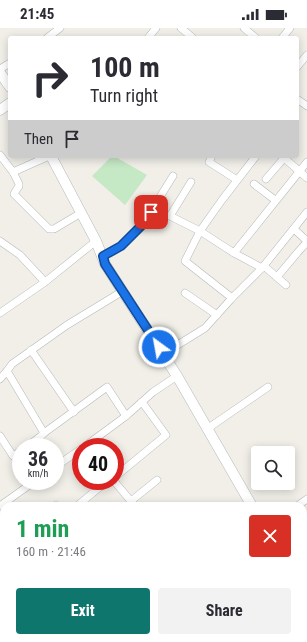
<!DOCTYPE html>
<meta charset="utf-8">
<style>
:root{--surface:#fff;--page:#f2f2f3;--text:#2b2b33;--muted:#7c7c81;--accent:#0f766e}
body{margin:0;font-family:"Roboto Condensed",sans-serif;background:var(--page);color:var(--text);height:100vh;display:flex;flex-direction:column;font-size:15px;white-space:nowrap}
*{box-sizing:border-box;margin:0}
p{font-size:13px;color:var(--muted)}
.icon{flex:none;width:22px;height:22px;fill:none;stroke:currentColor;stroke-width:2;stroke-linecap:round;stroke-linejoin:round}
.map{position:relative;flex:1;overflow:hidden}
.details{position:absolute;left:0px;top:474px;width:307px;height:140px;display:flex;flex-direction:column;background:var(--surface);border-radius:12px 12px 0 0;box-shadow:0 2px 10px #0003}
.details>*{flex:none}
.banner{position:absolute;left:8px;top:8px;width:291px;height:122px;border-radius:4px;box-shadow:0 2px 10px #0003;background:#fff;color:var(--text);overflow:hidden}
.tools{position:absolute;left:251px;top:418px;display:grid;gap:8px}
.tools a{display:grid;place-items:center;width:44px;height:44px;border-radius:4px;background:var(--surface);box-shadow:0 2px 10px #0003;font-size:20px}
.speed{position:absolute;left:12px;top:410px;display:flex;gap:8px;font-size:20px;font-weight:700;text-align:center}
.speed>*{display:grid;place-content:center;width:52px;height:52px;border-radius:50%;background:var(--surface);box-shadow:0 2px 10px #0003;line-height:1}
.speed small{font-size:10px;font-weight:400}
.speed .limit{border:6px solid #d22;background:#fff;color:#111}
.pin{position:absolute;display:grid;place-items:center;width:34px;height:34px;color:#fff;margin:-17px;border-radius:8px;box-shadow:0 2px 6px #0006}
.me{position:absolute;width:44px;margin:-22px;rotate:328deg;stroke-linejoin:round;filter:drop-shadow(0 0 3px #0008)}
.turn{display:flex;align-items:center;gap:14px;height:84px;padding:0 16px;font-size:18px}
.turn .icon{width:52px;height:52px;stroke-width:2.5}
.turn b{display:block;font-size:28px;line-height:34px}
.then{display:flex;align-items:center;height:38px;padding:0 16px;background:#0003;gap:8px;font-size:15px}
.round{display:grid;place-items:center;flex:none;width:42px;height:42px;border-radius:4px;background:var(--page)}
.summary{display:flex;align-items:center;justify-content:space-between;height:68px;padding:0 16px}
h1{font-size:24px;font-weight:700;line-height:30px;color:#1e9e55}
.primary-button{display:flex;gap:8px;margin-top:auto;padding:8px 16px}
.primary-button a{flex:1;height:46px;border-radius:4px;background:var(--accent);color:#fff;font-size:16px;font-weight:700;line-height:46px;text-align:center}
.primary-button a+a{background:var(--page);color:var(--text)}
.status{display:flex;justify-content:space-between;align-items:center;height:28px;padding:0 20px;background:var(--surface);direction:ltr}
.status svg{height:11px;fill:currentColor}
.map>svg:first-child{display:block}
</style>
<div class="status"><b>21:45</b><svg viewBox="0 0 49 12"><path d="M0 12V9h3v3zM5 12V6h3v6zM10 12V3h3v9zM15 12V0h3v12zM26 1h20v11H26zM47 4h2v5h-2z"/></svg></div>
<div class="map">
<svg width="307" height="614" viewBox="0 0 307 614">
<rect width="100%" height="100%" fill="#f1efe8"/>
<polygon fill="#c5e8c5" points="112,128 114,128 147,147 125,177 92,148"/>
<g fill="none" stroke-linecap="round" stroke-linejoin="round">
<defs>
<g id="street">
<polyline points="181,0 193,10"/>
<polyline points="244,0 256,10"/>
<polyline points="47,10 60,0"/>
<polyline points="148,10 156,0"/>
<polyline points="282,10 290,0"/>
<polyline points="297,39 307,27"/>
<polyline points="0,41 10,35"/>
<polyline points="297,71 307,78"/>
<polyline points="0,127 13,144 19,156 19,158 15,164 14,166 49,201 54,201 81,185"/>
<polyline points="212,128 209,134 237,152"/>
<polyline points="282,128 307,150"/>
<polyline points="13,144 49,128"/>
<polyline points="266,151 284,130"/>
<polyline points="191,154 170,188 200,203 234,225 262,240"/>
<polyline points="254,156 275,172"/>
<polyline points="294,201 307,213"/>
<polyline points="0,213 20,227 45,254"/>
<polyline points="234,225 307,134"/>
<polyline points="103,228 121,218 143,196 173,148"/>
<polyline points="264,238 286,257"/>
<polyline points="277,249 298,224 307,214"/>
<polyline points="185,265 217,287"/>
<polyline points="232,270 185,233 200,203 222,172 256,128"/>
<polyline points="0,285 45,254 96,213"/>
<polyline points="31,322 74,384"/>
<polyline points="163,326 205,300 232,270 262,240 307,184"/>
<polyline points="7,343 44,405"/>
<polyline points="0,351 7,343 12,336 67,297 123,263"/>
<polyline points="207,401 268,359"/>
<polyline points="0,408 13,428 21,423"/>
<polyline points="27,419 41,408 44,405 107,359 126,388"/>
<polyline points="84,419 126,388 153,364 177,348"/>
<polyline points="55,439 81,421"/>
<polyline points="115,449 166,407 142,374"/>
<polyline points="114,453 135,478"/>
<polyline points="131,473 157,452"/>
<polyline points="0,478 35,453"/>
<polyline points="55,478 56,477"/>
<polyline points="77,478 107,453"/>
<polyline points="297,478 307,471"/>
<polyline points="0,539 4,536"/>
<polyline points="0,572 4,568"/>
<polyline points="0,592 4,596"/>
<polyline points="20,610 26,614"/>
<polyline points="39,610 50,614"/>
<polyline points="119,610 124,614"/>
<polyline points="244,610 246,614"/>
<polyline points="1,614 5,610"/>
<polyline points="75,614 78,610"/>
<polyline points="129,614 131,610"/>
<polyline points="229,614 236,610"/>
</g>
<g id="secondary">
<polyline points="0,45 10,59"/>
<polyline points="0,82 10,75"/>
<polyline points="51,128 96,213 105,236 177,348 252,478"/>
<polyline points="303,567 307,573"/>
</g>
</defs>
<use href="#street" stroke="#b5b8bc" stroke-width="8"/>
<use href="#secondary" stroke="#b6babf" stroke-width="11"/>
<use href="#street" stroke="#fff" stroke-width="7"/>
<use href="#secondary" stroke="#fff" stroke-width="10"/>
</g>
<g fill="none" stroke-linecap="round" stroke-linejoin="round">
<defs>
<polyline id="route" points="151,184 143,196 121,218 103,228 105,236 159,319"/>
</defs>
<use href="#route" stroke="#114b97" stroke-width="10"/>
<use href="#route" stroke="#1a73e8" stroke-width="7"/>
</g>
</svg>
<div class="tools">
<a><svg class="icon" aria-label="search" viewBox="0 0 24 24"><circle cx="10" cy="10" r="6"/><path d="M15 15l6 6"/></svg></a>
</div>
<div class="speed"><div>36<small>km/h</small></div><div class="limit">40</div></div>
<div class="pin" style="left:151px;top:184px;background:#d93025"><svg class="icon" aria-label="arrive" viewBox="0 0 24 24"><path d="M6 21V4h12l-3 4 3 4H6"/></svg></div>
<svg class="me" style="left:159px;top:319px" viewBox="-20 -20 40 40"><circle r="17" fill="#1a73e8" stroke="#fff" stroke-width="3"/><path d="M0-11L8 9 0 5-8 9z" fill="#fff"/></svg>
<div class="banner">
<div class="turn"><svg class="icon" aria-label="right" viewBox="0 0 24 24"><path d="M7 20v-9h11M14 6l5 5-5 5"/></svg><div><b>100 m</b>Turn right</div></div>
<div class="then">Then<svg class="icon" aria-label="arrive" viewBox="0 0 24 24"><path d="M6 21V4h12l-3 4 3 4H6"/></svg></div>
</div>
<section class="details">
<div class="summary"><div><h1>1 min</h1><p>160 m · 21:46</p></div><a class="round" style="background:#d93025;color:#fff"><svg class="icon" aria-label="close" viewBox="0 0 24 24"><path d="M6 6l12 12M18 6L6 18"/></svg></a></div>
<div class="primary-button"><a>Exit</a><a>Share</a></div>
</section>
</div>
